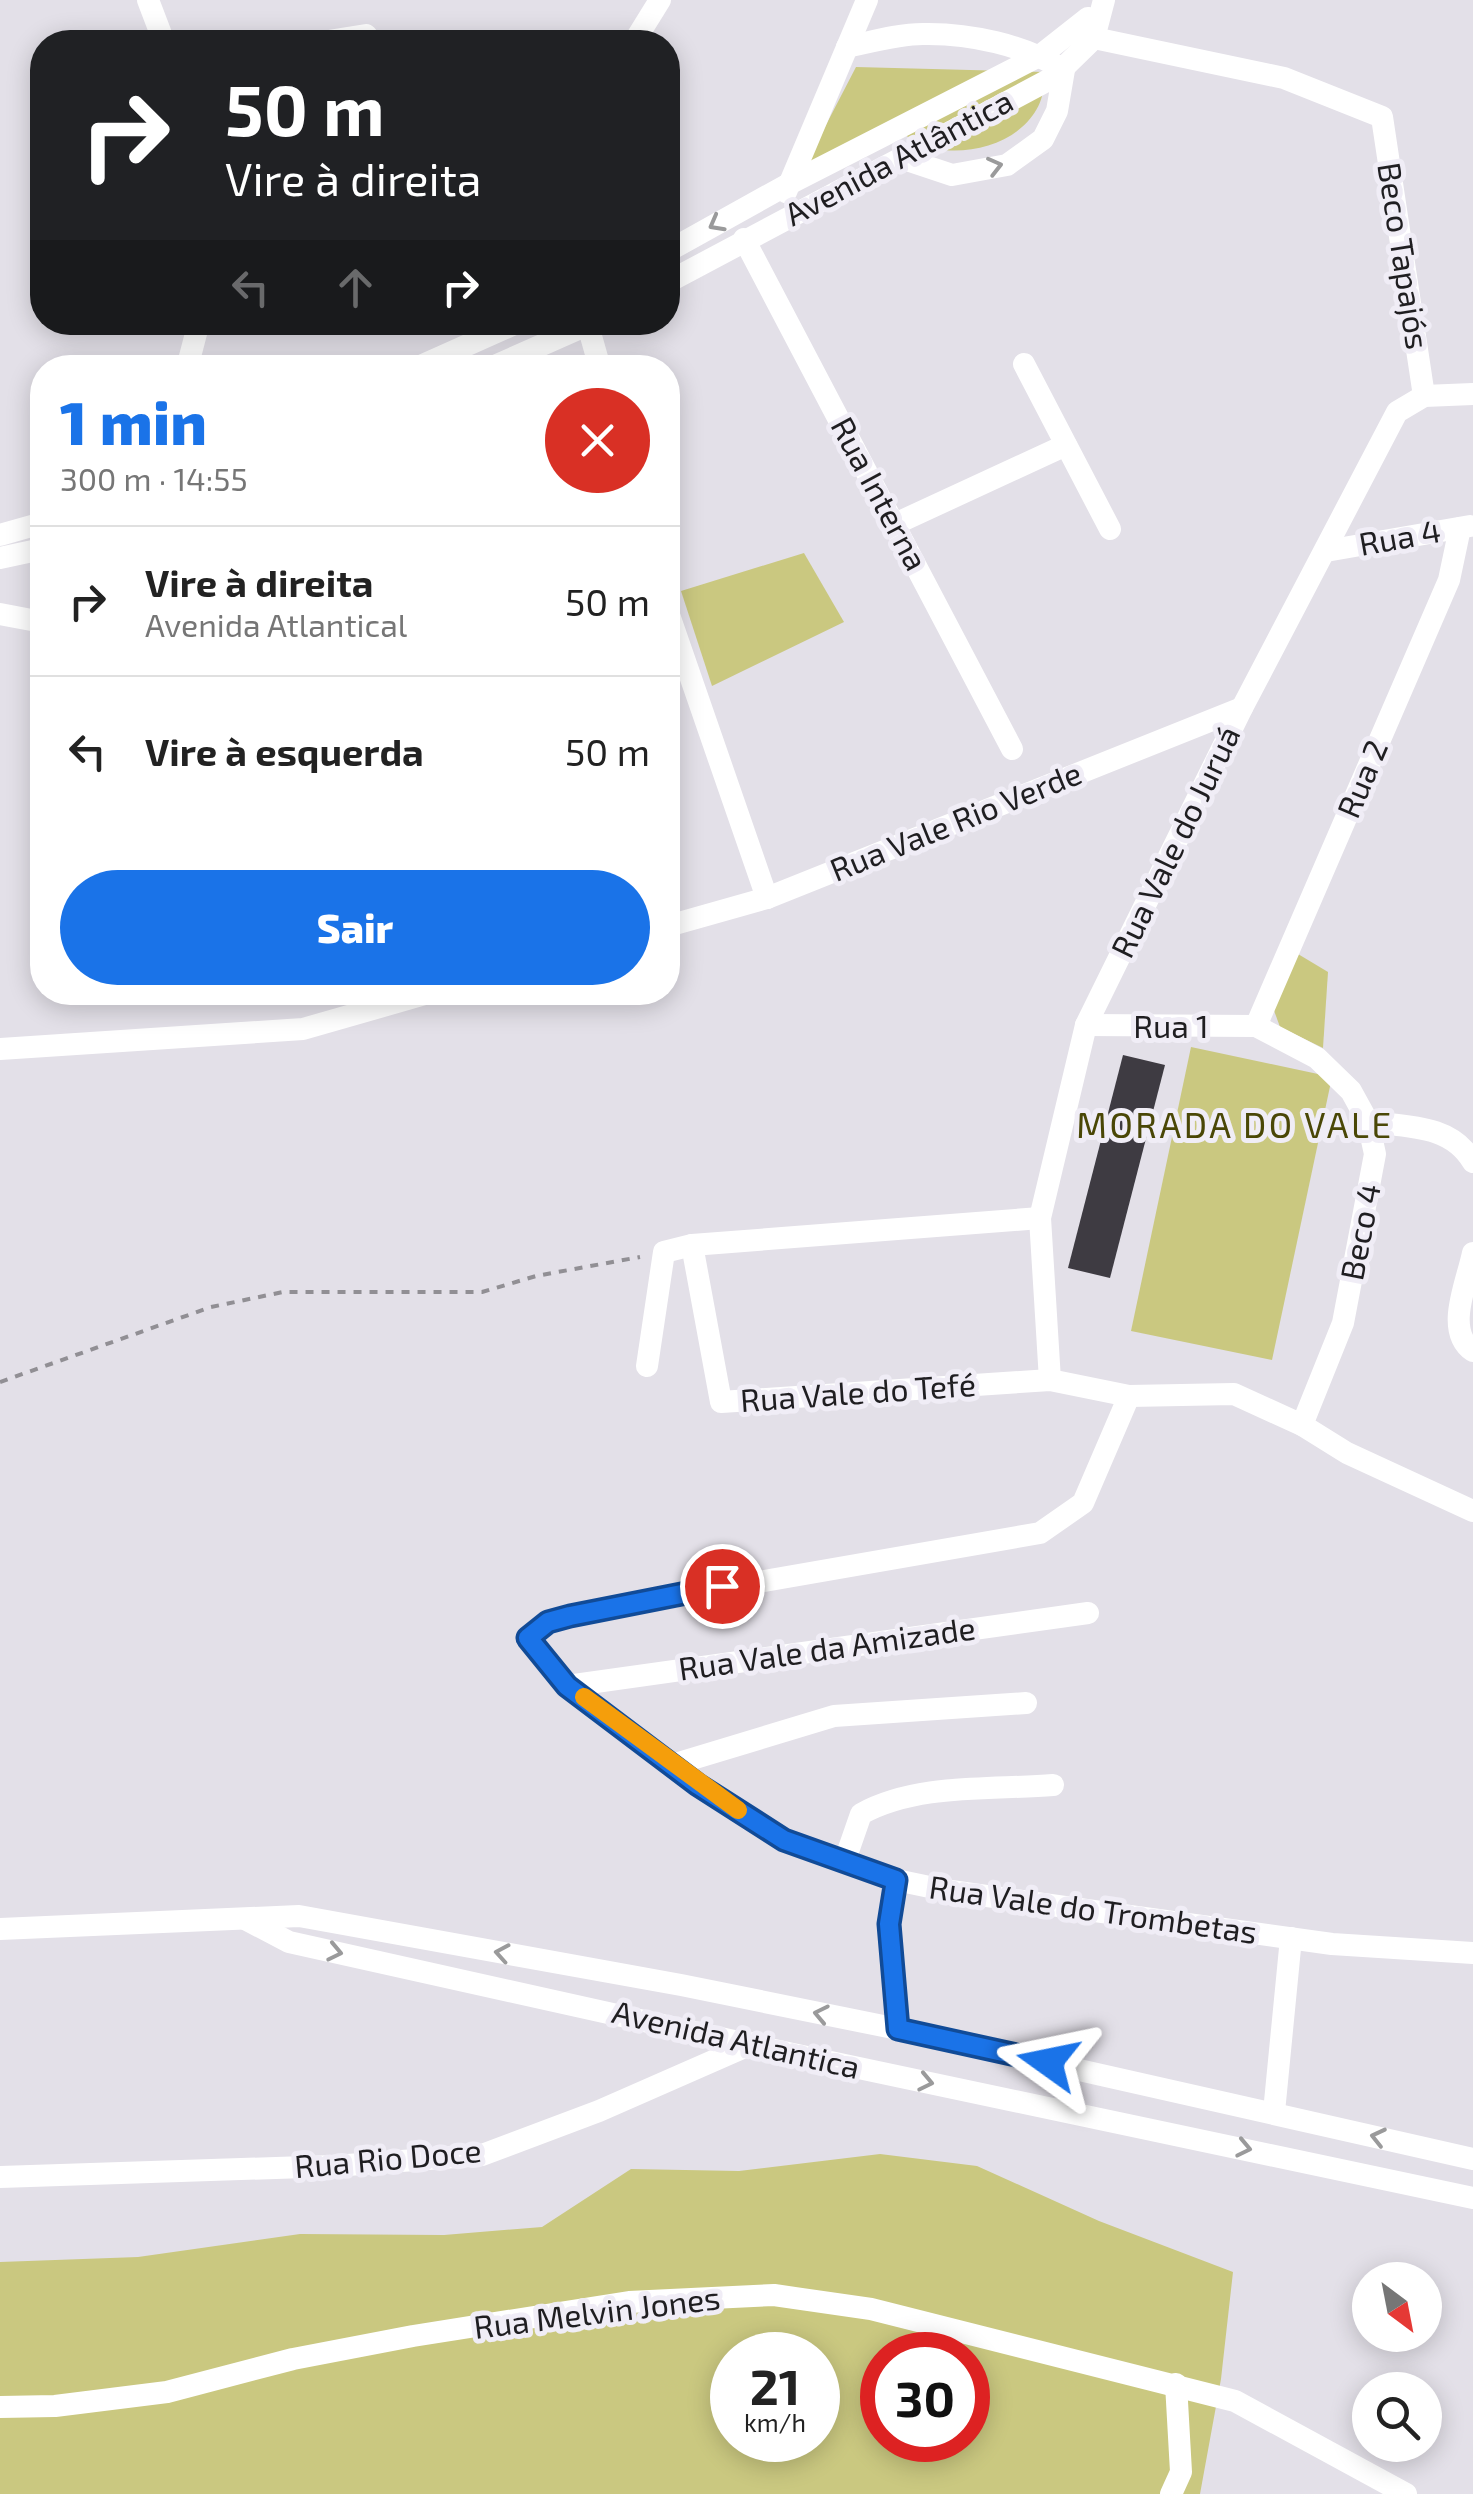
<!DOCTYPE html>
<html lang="pt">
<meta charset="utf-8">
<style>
:root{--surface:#fff;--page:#f6f6f6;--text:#222;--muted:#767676;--line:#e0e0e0;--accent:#1a73e8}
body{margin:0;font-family:"Exo 2",sans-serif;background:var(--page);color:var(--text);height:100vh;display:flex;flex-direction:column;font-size:38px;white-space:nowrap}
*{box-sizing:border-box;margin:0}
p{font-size:32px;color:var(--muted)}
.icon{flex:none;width:55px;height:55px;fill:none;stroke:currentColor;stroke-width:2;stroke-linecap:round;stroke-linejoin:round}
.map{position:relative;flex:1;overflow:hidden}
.side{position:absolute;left:30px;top:355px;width:650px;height:650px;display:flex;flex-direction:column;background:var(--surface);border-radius:40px;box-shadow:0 5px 25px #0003}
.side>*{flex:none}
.banner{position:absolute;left:30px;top:30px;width:650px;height:305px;border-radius:40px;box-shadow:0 5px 25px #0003;background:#202124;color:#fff;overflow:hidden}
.needle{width:65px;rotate:148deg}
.fabs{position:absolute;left:1352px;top:2262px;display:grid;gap:20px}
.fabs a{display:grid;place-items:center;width:90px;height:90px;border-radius:50%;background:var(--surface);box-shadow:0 5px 25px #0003;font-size:50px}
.speed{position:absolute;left:710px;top:2332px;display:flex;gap:20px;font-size:50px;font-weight:700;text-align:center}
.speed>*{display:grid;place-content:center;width:130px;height:130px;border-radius:50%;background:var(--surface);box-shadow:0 5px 25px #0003;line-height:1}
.speed small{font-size:25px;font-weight:400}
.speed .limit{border:15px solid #d22;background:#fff;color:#111}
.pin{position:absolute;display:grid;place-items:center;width:85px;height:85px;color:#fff;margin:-42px;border:5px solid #fff;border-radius:50%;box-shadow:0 2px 10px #0007}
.me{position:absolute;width:110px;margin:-55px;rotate:282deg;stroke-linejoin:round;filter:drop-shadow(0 0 8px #0008)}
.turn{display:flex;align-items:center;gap:35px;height:210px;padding:0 30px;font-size:45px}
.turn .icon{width:130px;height:130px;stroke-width:2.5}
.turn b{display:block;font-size:70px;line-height:85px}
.lanes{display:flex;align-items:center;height:95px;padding:0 30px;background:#0003;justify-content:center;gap:50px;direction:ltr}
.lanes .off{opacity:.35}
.round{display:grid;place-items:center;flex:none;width:105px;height:105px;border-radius:52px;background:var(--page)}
.head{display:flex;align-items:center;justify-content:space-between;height:170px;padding:0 30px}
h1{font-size:60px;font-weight:800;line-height:75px;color:var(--accent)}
.cta{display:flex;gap:20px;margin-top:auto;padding:20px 30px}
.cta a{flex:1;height:115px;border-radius:60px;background:var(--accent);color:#fff;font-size:40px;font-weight:800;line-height:115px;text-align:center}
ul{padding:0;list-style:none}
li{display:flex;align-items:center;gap:30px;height:150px;padding:0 30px;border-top:2px solid var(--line)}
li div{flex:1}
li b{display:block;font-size:38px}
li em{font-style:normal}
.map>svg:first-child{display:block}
</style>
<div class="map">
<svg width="1473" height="2494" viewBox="0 0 1473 2494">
<rect width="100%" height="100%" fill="#e3e0e8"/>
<g fill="#cac880" fill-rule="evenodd">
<path d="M 856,67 L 1044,72 C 1050,129 986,158 936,149 C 921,147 906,135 894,128 L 799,177 Z"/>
<polygon points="804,553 844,622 712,686 681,591"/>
<polygon points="1293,951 1328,972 1323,1048 1280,1027 1272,1005"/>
<polygon points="1191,1047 1332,1077 1272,1360 1131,1331"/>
<path d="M 880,2154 L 977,2166 L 1099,2221 L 1233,2272 L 1221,2379 L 1200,2494 L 0,2494 L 0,2262 L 138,2257 L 300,2234 L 444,2235 L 542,2227 L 631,2169 L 739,2171 ZM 732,2355 L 818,2355 L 818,2440 L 732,2440 ZM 882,2355 L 968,2355 L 968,2440 L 882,2440 Z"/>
</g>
<polygon fill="#3e3b42" points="1123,1055 1165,1065 1110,1278 1068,1268"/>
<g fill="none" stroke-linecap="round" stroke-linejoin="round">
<polyline stroke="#918f94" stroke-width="4" stroke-dasharray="8 8" stroke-linecap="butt" points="0,1382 211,1307 283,1292 482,1292 536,1276 640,1257"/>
<g stroke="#fff" stroke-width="22">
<polyline points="148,0 164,42"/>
<polyline points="1078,27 1094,38 1284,78 1382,117 1424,396"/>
<polyline points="322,42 366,35 372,42"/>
<polyline points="634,42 660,0"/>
<path d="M 847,47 C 871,42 898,34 923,34 C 969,33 1025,45 1064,70 L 1057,111 L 1043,139 L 1007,165 L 952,175 L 901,158"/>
<polyline points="786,192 867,0"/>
<polyline points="744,239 1012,749"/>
<polyline points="668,251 785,186 1041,55 1088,18"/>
<polyline points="668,282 1054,77 1094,38 1104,0"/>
<polyline points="587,322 600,368"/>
<polyline points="1024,364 1110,529"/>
<polyline points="187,368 199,322"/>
<polyline points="416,368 519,322"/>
<polyline points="490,368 594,322"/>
<polyline points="895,524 1066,445"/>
<polyline points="0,535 42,523"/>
<polyline points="1326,551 1470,526"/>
<polyline points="0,558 42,549"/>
<polyline points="668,612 767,898"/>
<polyline points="0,614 42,622"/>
<polyline points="668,926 767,898 1242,708"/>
<polyline points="1086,1025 1256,1026 1317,1058 1351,1091 1368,1122 1375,1154 1343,1323 1302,1425"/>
<polyline points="1256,1026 1449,580 1460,528"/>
<polyline points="0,1049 303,1029 432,992"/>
<path d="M 1368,1122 C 1407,1127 1451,1124 1473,1162"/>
<polyline points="692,1245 721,1402 1050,1380 1129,1396 1234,1394 1302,1425 1347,1453 1473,1511"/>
<path d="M 1473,1253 C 1467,1283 1444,1331 1473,1351"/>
<polyline points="647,1366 664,1252 692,1245 1040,1218"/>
<polyline points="1050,1380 1040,1218 1086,1025 1242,708 1397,412 1424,396 1473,394"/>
<polyline points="1129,1396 1083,1503 1040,1533 569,1615 548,1622 528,1638 567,1686 699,1785 783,1840 896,1880 944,1890 1332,1944 1473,1953"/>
<polyline points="567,1686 1088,1613"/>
<polyline points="672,1765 834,1716 1026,1703"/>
<path d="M 845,1860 L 861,1814 C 917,1783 991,1790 1053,1785"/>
<polyline points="896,1880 889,1924 898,2029"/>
<polyline points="247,1920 289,1942 788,2053 1473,2198"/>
<polyline points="0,1929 299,1916 681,1985 898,2029 1473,2159"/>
<polyline points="1274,2112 1291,1938"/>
<polyline points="0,2177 334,2166 482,2155 599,2111 754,2043"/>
<polyline points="0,2407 55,2406 167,2392 293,2359 413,2336 629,2302 774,2295 871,2309 1235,2401 1406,2494"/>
<polyline points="1171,2494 1181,2472 1176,2384"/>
</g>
</g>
<defs><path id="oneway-chevron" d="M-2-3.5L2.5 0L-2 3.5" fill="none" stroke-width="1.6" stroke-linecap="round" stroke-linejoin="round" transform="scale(2.5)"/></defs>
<g stroke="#9a9a9b">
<use href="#oneway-chevron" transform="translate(995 166) rotate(-14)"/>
<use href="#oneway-chevron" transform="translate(716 224) rotate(151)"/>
<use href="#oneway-chevron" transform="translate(335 1952) rotate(12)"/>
<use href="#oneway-chevron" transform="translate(502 1953) rotate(-170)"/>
<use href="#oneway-chevron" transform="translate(821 2014) rotate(-168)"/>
<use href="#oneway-chevron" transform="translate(926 2082) rotate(12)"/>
<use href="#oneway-chevron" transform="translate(1378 2137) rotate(-167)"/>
<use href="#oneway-chevron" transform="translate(1244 2148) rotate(12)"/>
</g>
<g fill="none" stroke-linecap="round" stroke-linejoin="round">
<defs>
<polyline id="route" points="722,1586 570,1616 548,1622 528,1638 567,1686 698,1785 784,1840 896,1880 889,1924 898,2029 1048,2062"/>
</defs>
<use href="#route" stroke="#114b97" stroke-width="25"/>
<use href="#route" stroke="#1a73e8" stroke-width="18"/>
<polyline stroke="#f59e0b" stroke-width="18" points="584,1697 738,1810"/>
</g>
<g text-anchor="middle" stroke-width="10" stroke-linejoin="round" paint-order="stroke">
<g font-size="32" fill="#1f1e21" stroke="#f0edf6">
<text transform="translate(899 158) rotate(-28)" y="11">Avenida Atlântica</text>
<text transform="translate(1403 256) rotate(81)" y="11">Beco Tapajós</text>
<text transform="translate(879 494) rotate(62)" y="11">Rua Interna</text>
<text transform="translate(1400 538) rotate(-10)" y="11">Rua 4</text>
<text transform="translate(1363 779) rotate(-67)" y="11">Rua 2</text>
<text transform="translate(956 822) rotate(-22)" y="11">Rua Vale Rio Verde</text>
<text transform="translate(1176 842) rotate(-64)" y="11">Rua Vale do Juruá</text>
<text x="1171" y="1038">Rua 1</text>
<text transform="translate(1361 1232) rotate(-79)" y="11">Beco 4</text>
<text transform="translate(858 1393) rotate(-4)" y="11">Rua Vale do Tefé</text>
<text transform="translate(827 1649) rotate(-8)" y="11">Rua Vale da Amizade</text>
<text transform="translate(1093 1910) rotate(8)" y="11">Rua Vale do Trombetas</text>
<text transform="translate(736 2040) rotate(13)" y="11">Avenida Atlantica</text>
<text transform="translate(388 2159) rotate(-5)" y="11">Rua Rio Doce</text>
<text transform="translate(597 2313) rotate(-7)" y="11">Rua Melvin Jones</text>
</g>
<g font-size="35" letter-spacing="2.5" fill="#4a4706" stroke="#f0edf6">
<text x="1235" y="1138">MORADA DO VALE</text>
</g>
</g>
</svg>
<div class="fabs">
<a><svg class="needle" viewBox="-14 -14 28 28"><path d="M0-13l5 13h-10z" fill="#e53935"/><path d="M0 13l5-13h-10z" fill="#767676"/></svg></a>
<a><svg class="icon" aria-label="search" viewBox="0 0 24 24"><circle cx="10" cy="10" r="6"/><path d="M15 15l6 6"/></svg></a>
</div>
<div class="speed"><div>21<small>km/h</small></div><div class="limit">30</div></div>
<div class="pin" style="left:722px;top:1586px;background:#d93025"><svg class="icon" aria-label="arrive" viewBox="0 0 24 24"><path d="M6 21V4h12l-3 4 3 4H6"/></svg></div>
<svg class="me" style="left:1048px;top:2062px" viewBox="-20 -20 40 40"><path d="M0-17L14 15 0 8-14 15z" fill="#1a73e8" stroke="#fff" stroke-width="4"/></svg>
<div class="banner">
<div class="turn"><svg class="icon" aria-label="right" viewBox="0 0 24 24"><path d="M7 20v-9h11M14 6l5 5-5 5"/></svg><div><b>50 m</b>Vire à direita</div></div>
<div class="lanes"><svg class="icon off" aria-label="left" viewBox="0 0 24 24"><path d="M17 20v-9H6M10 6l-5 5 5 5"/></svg><svg class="icon off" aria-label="ahead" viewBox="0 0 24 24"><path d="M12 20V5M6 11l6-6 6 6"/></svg><svg class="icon" aria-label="right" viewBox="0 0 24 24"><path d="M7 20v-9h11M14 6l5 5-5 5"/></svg></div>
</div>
<section class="side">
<div class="head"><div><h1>1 min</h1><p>300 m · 14:55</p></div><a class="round" style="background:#d93025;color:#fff"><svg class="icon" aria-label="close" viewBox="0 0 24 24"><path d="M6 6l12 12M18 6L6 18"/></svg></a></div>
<ul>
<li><svg class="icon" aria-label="right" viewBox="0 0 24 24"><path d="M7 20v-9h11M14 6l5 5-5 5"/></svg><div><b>Vire à direita</b><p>Avenida Atlantical</p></div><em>50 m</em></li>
<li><svg class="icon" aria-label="left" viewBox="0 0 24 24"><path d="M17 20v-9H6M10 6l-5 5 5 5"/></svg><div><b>Vire à esquerda</b></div><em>50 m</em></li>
</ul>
<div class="cta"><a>Sair</a></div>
</section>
</div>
